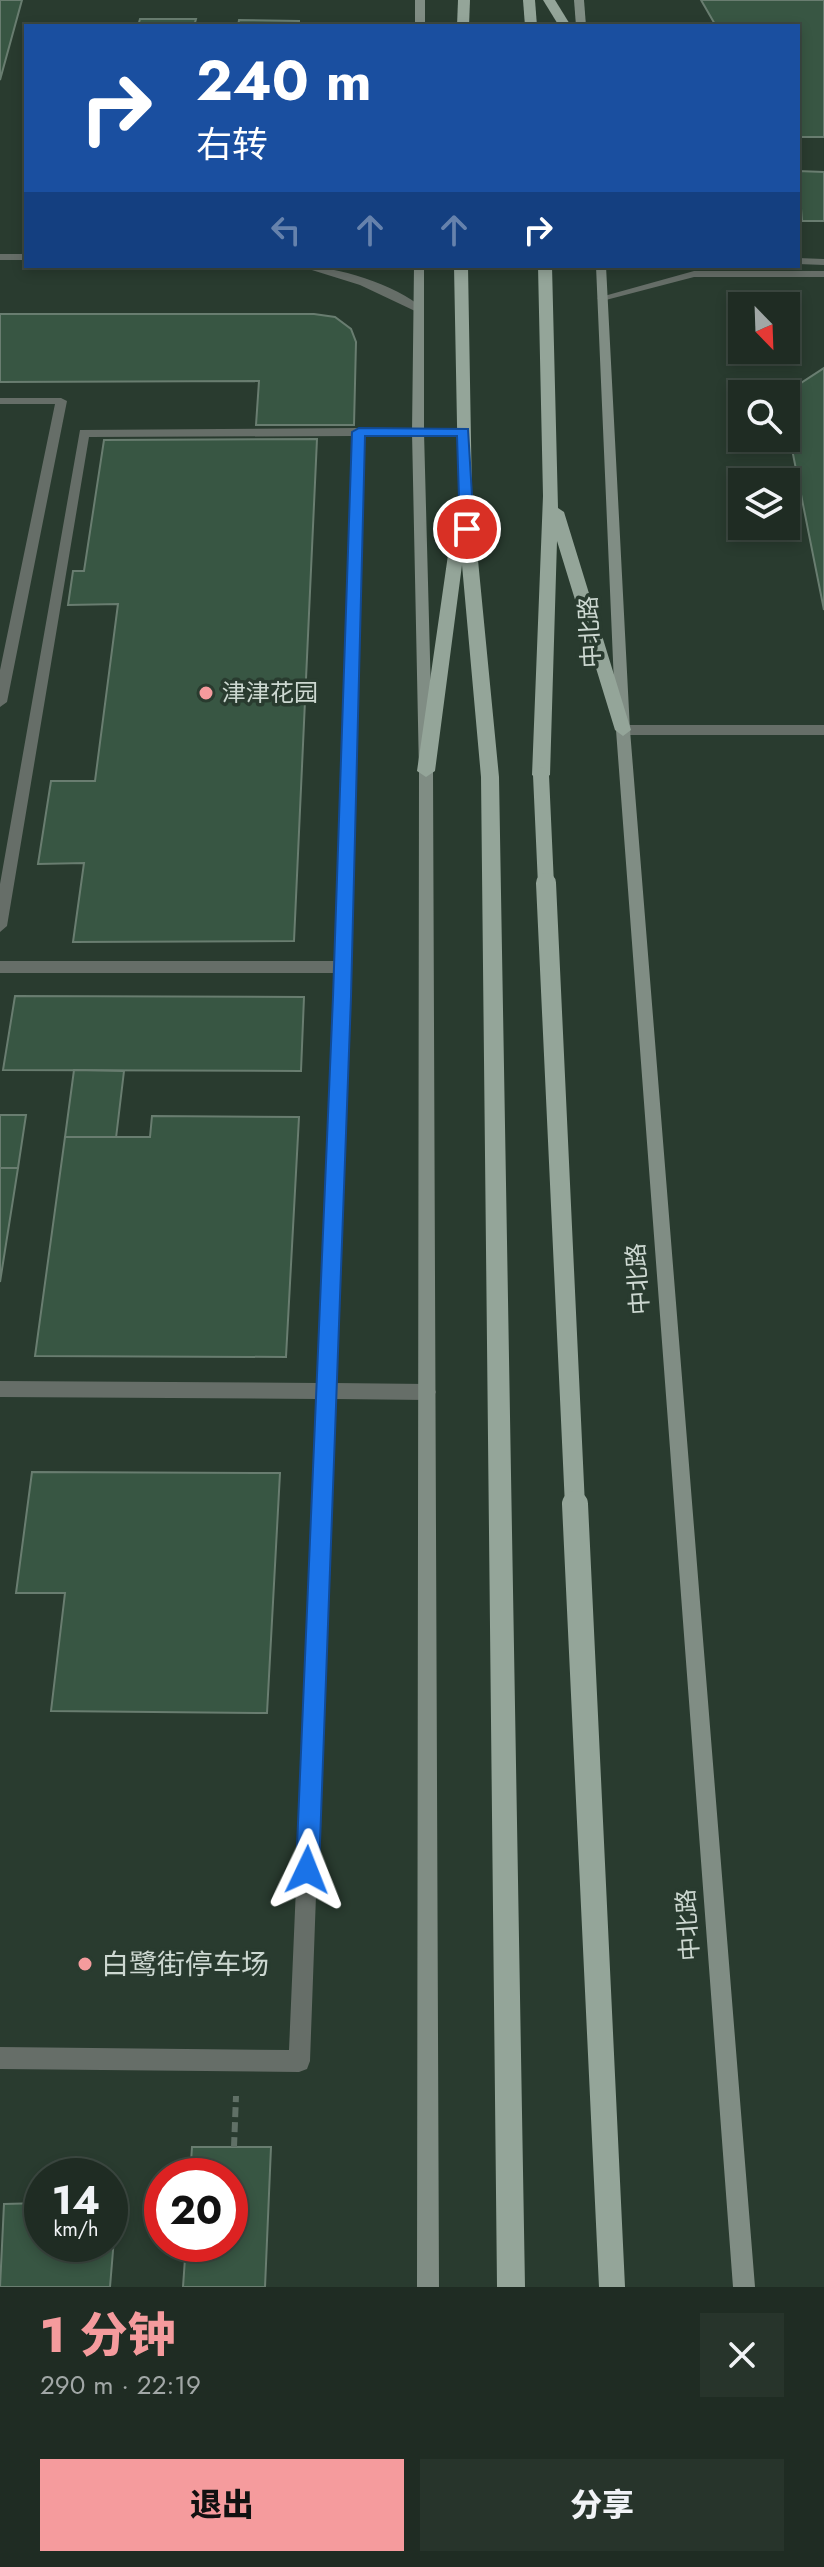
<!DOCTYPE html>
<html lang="zh">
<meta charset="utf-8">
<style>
:root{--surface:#1f2c23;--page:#27342b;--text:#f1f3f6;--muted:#a1a7a6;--line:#3c4841;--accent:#f59b9d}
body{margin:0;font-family:Jost,"Noto Sans SC",sans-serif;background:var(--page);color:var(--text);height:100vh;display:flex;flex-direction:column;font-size:30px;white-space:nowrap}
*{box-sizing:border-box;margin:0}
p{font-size:26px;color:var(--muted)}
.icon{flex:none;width:44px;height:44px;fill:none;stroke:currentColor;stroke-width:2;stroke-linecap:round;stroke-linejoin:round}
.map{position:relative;height:2287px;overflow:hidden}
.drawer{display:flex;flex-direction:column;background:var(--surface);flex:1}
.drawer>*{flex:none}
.hud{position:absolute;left:24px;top:24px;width:776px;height:244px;border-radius:0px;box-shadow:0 4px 12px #0003,0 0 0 2px var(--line);background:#1a4fa0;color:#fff;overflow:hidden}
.needle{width:52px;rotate:157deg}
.fabs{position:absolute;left:728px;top:292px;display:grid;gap:16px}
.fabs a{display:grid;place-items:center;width:72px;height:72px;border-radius:0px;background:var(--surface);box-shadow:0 4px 12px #0003,0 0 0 2px var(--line);font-size:40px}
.speed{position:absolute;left:24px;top:2158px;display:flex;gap:16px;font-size:40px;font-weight:700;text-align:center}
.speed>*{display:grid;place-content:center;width:104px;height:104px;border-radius:50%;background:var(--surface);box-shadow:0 4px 12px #0003,0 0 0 2px var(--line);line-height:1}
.speed small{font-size:20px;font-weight:400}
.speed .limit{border:12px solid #d22;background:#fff;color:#111}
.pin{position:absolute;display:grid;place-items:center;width:68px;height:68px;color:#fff;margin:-34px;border:4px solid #fff;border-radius:50%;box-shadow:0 2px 8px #0007}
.me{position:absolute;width:88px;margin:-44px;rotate:2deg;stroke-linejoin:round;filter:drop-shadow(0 0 6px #0008)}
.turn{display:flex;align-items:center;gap:28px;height:168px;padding:0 40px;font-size:36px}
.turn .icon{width:104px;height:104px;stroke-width:2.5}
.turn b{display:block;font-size:56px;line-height:68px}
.lanes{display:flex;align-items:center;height:76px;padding:0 40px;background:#0003;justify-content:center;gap:40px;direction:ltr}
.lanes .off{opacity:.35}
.round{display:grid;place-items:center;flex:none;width:84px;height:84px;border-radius:0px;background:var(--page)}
.headline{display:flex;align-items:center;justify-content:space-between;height:136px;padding:0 40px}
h1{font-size:48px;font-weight:800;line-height:60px;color:var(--accent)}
.primary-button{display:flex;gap:16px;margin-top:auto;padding:16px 40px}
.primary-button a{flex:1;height:92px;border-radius:0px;background:var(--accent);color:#111;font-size:32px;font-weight:800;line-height:92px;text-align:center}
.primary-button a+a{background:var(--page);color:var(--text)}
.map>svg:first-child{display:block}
</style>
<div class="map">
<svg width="824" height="2287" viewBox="0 0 824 2287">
<rect width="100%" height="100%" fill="#293b2f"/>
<g fill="#385643" stroke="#697d70" stroke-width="2">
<polygon points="0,0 22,0 0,80"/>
<polygon points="701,0 824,0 824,137 798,137 798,26 716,26"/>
<polygon points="140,19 196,19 194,26 138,26"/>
<polygon points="239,20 299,21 299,26 238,26"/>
<polygon points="798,171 824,172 824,221 802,221"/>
<polygon points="0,314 314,314 335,317 351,329 356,342 354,425 256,425 259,381 0,382"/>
<polygon points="824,368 824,610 786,419 786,394 780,392 787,392"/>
<polygon points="317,439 294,941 73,942 84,863 38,864 51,781 95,781 118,604 68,605 73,571 84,571 104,440"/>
<polygon points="15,996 304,997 301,1071 3,1070"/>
<polygon points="74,1070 124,1071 116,1138 65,1137"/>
<polygon points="0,1115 26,1115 18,1168 0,1168"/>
<polygon points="152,1116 299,1117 286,1357 35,1356 65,1137 150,1137"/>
<polygon points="0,1168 18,1168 0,1282"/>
<polygon points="32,1472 280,1473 267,1713 51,1711 65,1593 16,1593"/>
<polygon points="192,2147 271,2147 265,2287 183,2287 186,2244 230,2244 230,2176 190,2176"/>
<polygon points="110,2202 117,2202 110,2287 0,2287 4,2204 42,2203 42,2244 110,2244"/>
</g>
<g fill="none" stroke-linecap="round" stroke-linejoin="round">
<polyline stroke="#607066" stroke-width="6" stroke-dasharray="10 5" stroke-linecap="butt" points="234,2147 236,2096"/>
<g fill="#666e68" fill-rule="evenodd">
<polygon points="0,398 61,398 67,401 7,702 0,707 0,670 55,404 0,404"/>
<polygon points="359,428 464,428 470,432 464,436 365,436 350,967 335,1383 427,1384 433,1386 436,1392 433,1398 427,1400 334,1399 310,2061 307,2069 299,2072 0,2069 0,2047 289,2050 317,1399 0,1397 0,1381 318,1383 335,973 0,973 0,961 336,961 353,436 89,437 7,926 0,932 0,884 80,430"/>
<polygon points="623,725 824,725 824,735 623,735 616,730"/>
</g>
<g fill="#666e68" fill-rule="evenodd">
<rect x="0" y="254" width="26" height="6"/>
<polygon points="798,258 824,259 824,265 798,264"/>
<path d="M 299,266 C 337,266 395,284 424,309 L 415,311 L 360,285 Z"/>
<polygon points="694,271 824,271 824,277 694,277 602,301 597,298"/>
</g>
<g fill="#808d84" fill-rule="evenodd">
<rect x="415" y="0" width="10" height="26"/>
<polygon points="574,0 584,0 586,26 576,26"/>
<polygon points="414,266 424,266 424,432 433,771 439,2287 417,2287 419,771 412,432"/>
<polygon points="596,266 606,266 630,730 755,2287 733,2287 616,730"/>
</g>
<g fill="#94a599" fill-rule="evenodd">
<polygon points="458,0 470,0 469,26 457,26"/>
<polygon points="523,0 535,0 537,26 525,26"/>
<polygon points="543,0 555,0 571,26 559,26"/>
<polygon points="454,266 468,266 472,498 499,777 525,2287 497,2287 481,777 462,565 435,771 426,777 417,771 451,534 459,529"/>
<polygon points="538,266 552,266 558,508 564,512 631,730 623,736 615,730 557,541 550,775 541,781 532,775 543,496"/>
</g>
<polyline stroke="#94a599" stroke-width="16" points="541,775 546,885"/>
<polyline stroke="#94a599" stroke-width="20" points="546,883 575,1506"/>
<polyline stroke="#94a599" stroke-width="26" points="575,1504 612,2287"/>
</g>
<polygon fill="#1a73e8" stroke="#114b97" stroke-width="2" points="359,428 468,429 474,529 467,534 460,529 457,436 365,436 351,997 319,1870 316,1878 307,1881 299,1878 296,1870 333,997 352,432"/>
<g fill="#f59b9d" stroke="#293b2f" stroke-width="3">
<circle cx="206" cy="693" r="8"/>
<circle cx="85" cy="1964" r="8"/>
</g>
<g text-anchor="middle" stroke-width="7" stroke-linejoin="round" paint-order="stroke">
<g font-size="24" fill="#cdd8d1" stroke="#293b2f">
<text transform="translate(590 632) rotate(-93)" y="8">中北路</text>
<text transform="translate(638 1279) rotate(-94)" y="8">中北路</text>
<text transform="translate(688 1925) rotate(-94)" y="8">中北路</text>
</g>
<g font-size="24" fill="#cdd8d1" stroke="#293b2f" text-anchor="start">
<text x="222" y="701">津津花园</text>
</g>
<g font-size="28" fill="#cdd8d1" stroke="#293b2f" text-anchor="start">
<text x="101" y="1974">白鹭街停车场</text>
</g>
</g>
</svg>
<div class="fabs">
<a><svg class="needle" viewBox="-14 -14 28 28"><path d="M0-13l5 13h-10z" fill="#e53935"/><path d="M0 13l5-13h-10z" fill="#a1a7a6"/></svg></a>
<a><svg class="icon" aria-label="search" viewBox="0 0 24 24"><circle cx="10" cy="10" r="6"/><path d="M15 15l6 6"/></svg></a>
<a><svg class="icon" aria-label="layers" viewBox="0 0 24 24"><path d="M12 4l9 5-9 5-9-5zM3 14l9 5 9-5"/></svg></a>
</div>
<div class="speed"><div>14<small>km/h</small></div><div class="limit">20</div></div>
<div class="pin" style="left:467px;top:529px;background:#d93025"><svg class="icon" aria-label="arrive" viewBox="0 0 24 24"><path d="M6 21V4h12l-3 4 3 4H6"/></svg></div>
<svg class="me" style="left:307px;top:1870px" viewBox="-20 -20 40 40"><path d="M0-17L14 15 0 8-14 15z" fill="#1a73e8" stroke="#fff" stroke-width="4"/></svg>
<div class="hud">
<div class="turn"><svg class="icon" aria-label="right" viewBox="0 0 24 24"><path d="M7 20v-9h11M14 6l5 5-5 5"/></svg><div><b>240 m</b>右转</div></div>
<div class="lanes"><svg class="icon off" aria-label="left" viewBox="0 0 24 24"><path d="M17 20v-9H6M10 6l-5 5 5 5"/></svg><svg class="icon off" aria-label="ahead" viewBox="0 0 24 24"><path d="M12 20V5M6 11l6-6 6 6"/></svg><svg class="icon off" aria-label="ahead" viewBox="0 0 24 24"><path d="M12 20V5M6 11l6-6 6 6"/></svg><svg class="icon" aria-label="right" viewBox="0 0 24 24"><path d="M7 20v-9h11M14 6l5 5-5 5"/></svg></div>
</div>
</div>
<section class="drawer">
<div class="headline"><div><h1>1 分钟</h1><p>290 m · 22:19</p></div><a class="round"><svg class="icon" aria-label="close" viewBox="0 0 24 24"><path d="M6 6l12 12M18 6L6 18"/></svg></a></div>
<div class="primary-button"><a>退出</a><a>分享</a></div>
</section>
